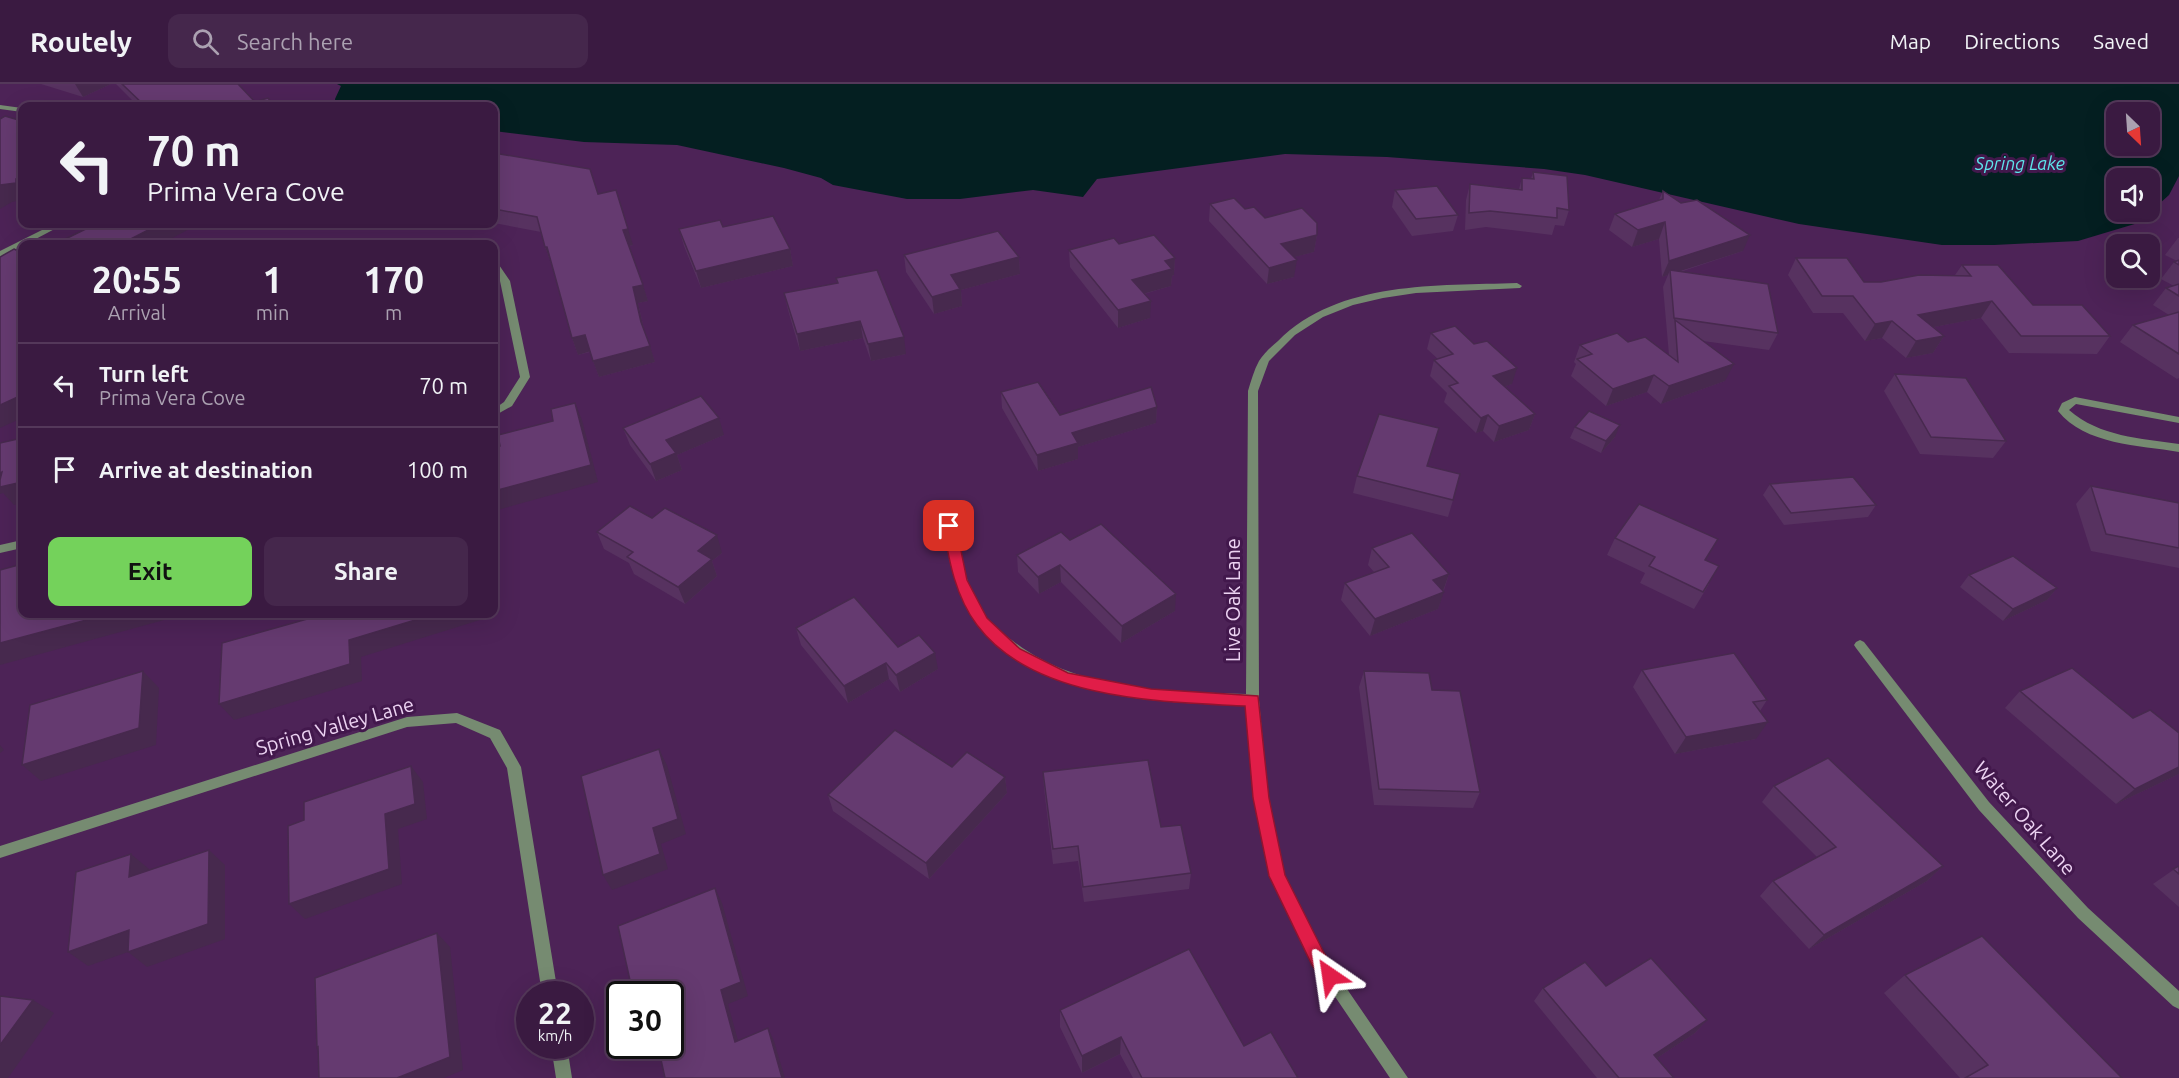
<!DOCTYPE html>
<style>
:root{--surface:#3a1a41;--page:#45274c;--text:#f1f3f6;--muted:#aba1b1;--line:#54385a;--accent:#74d25b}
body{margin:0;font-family:Ubuntu,sans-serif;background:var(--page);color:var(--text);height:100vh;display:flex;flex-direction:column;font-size:22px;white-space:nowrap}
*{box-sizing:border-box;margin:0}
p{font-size:20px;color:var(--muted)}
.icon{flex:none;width:33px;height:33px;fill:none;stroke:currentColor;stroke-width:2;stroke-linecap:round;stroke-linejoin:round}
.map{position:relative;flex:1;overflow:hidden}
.drawer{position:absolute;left:18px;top:156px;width:480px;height:378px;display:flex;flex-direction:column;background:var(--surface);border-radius:12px;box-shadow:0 6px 24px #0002,0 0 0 2px var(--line)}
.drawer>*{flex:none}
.guide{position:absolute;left:18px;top:18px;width:480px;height:126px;border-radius:12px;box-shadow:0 6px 24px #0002,0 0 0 2px var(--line);background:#3a1a41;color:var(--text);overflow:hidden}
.needle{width:39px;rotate:155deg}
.fabs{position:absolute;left:2106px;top:18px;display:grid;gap:12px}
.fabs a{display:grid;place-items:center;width:54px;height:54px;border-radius:12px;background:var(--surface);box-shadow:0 6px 24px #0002,0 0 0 2px var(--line);font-size:30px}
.speed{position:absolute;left:516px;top:897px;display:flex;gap:12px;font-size:30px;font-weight:700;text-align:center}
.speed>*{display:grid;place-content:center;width:78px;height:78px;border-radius:50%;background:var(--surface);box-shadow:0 6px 24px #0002,0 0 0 2px var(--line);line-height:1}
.speed small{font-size:15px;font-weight:400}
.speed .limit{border:3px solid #111;border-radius:9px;background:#fff;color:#111}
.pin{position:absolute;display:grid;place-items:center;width:51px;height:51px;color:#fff;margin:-26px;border-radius:12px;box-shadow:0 3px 9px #0006}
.me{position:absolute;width:66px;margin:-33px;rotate:328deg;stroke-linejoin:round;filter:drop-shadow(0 0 4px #0008)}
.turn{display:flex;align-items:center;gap:21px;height:126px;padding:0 30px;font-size:27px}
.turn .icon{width:78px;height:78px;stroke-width:2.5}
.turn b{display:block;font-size:42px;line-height:51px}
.eta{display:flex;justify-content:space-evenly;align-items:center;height:102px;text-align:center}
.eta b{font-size:36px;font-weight:700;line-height:42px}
.cta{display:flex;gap:12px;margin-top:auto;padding:12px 30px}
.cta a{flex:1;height:69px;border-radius:12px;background:var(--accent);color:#111;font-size:24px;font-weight:700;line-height:69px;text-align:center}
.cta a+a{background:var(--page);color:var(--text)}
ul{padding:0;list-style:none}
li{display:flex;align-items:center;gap:18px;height:84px;padding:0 30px;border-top:2px solid var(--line)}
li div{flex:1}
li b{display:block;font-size:22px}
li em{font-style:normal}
header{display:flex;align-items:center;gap:36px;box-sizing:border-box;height:84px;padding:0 30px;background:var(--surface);border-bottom:2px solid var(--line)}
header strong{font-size:28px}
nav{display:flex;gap:33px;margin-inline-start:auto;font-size:21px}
.search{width:420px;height:54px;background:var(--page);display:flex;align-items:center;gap:15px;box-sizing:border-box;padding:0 21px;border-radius:12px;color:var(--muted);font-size:22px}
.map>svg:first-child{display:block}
</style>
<header>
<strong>Routely</strong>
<div class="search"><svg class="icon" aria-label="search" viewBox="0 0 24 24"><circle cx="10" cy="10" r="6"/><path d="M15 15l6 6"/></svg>Search here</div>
<nav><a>Map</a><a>Directions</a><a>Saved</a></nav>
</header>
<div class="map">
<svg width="2179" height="994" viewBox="0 0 2179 994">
<rect width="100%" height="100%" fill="#4d2357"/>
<path fill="#041f21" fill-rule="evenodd" d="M 337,0 L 2179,0 L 2179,92 L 2169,111 L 2138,139 L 2078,157 L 1994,161 L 1942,161 L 1799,140 L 1585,91 L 1544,85 L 1387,73 L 1285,70 L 1097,95 L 1083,113 L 1033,106 L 960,115 L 907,115 L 833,101 L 821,94 L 784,84 L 677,61 L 584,58 L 494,47 L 494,22 L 336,22 L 335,15 L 341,2 ZM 2116,28 L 2150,28 L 2150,62 L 2116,62 ZM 2116,94 L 2150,94 L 2150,128 L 2116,128 Z"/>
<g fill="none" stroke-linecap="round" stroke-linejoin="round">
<g fill="#768b71" fill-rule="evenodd">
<polygon points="0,21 22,24 22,28 0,25"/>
<polygon points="54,140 64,140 0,174 0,167"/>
<polygon points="494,177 497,178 510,197 530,293 512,322 494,332 494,325 504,318 520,293 500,197 494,186"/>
<path d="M 1517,199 L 1522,202 L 1520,204 L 1416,209 L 1383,214 L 1353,221 L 1323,233 L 1295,251 L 1269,277 L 1258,307 L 1259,616 L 1268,714 L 1284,791 L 1323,870 L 1408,994 L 1390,994 L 1313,880 L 1270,792 L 1254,714 L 1246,621 C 1164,618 1073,618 1005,565 C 996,558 985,550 978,541 C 957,512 950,476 943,442 L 949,438 L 955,442 C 961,473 967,507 985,533 C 992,543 1003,550 1013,557 C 1079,608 1166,607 1246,610 L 1248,307 C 1251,297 1254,286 1259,277 C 1264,269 1271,263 1278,257 C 1339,196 1438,202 1517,199 Z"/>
<path d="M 2075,313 L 2179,333 L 2179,339 L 2076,320 L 2069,326 C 2100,353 2140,354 2179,360 L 2179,368 C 2139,361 2085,361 2058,327 L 2062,319 Z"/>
<polygon points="22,456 22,464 0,469 0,461"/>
<polygon points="1860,556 1864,558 1989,718 2088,824 2179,907 2179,925 2173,922 2078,834 1979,726 1856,564 1854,561 1856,558"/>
<polygon points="457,629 500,646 521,683 558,910 542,910 507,684 490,654 456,639 407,643 0,774 0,762 407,633"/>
<polygon points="551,962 567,962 572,994 556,994"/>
</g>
</g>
<g fill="#573260">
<polygon points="41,0 111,0 83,13"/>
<polygon points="116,0 238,0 255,18 274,22 138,22"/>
<polygon points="494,67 496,67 497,70 598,110 633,161 629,162 648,217 638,219 645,249 655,278 599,293 590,268 578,271 572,254 552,179 551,179 545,163 541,148 494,139"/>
<polygon points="1533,88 1569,126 1564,142 1555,141 1552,151 1486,143 1465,146 1466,116 1470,100 1519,105 1522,94 1531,95"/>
<polygon points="1395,106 1458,131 1453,147 1412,152 1392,123"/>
<polygon points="1663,107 1743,167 1680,188 1778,249 1769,266 1703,257 1725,297 1661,320 1647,308 1606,322 1571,292 1576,280 1574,278 1580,261 1628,258 1669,271 1663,203 1668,191 1662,193 1659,155 1632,163 1609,146 1615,130 1659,116"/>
<polygon points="1210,120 1245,125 1265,134 1317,151 1314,168 1294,173 1294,193 1267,200 1209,137"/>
<polygon points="319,140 336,140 331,143"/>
<polygon points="723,143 790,165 793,182 701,204 684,162 679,145"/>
<polygon points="2178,154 2179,154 2179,294 2177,295 2120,258 2133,241 2169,231 2153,221 2166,204 2174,202 2161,195 2174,178 2177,177 2165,171"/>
<polygon points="1119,160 1175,174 1174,191 1172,192 1171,202 1144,210 1150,234 1118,244 1070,183 1069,166"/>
<polygon points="904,171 1019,173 1020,190 961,206 962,222 934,230 906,188"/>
<polygon points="1796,174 1864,198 1881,198 1955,191 1962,181 2033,221 2110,252 2097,270 2009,269 1981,234 1934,243 1944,252 1933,269 1906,274 1882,254 1865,257 1843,229 1813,229 1788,191"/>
<polygon points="836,194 906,270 871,277 863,254 800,267 788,226 784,209 837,199"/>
<polygon points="1431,249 1512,300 1505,302 1535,330 1529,346 1494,358 1483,347 1476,349 1444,318 1447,309 1430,292 1434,276 1438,275 1427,265"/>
<polygon points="1895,290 2006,357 1993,374 1920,370 1884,307"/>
<polygon points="1001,308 1060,331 1157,323 1156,339 1078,363 1078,375 1038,387 1002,324"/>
<polygon points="1575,343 1615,353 1601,369 1570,354"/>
<polygon points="623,344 724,351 677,371 682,386 656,397 630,361"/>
<polygon points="1428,382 1453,416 1448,433 1353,409 1357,392"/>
<polygon points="1770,400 1876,421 1868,433 1784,441 1763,411"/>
<polygon points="2091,402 2179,419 2179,484 2091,467 2076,420"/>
<polygon points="652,434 722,469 712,477 717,492 685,520 634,490 629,479 604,465 597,448"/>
<polygon points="1615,454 1706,476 1709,500 1694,525 1640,499 1645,489 1607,471"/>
<polygon points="1070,456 1175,527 1121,559 1061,498 1039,510 1018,488 1017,471"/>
<polygon points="1372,464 1449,490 1438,525 1370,552 1341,516 1345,499 1374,488 1368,481"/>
<polygon points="1969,491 2057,504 2047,516 2003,537 1960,503"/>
<polygon points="796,544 898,563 938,585 900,608 889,595 848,619 801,561"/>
<polygon points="1642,586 1767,616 1760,627 1756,655 1675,670 1633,603"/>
<polygon points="1364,587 1432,606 1480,708 1473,724 1374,721 1359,603"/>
<polygon points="2020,607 2133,634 2179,690 2116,720 2005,624"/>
<polygon points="1043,688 1161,743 1191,789 1189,805 1084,818 1078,777 1053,780 1044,704"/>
<polygon points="1005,693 1007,709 929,795 833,727 828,711"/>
<polygon points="1774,702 1943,782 1927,797 1809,865 1760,812 1773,797 1817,773 1762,718"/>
<polygon points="2179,782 2179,823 2153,800"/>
<polygon points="1905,891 2122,994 1960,994 1884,909"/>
<polygon points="1606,902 1707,936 1695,949 1657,974 1674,994 1597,994 1534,917 1543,904"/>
<polygon points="1060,926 1244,962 1298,994 1133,994 1120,970 1082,989 1060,943"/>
</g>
<g fill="#47294e">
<polygon points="75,0 111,0 83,13"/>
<polygon points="22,94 22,116 12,118 0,125 0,101 16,95"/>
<polygon points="1665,138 1659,155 1632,163 1638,146"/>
<polygon points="160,140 199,140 161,160 121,160"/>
<polygon points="628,145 633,161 629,162 623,146"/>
<polygon points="1317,151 1314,168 1279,177 1281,160"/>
<polygon points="1750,151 1743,167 1671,190 1670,186 1668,191 1662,193 1669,177"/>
<polygon points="545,163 547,163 553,179 551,179"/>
<polygon points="790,165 793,182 701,204 696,187"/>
<polygon points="1019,173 1020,190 961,206 962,222 934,230 932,213 951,191"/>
<polygon points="1175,174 1174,191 1172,192 1171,202 1132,213 1132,196 1165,177"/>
<polygon points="1297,176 1294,193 1267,200 1269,184"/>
<polygon points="643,201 648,217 638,219 646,254 641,238 633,203"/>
<polygon points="1151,217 1150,234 1118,244 1118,226"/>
<polygon points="1992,217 1981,234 1908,248 1918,231"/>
<polygon points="860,237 863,254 800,267 797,250"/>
<polygon points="1892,237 1882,254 1865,257 1875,240"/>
<polygon points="585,251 591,267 578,271 572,254"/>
<polygon points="1944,252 1933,269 1906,274 1916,257"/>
<polygon points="904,253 906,270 871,277 868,260"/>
<polygon points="650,262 655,278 599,293 593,277"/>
<polygon points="1734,280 1725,297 1661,320 1669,302"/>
<polygon points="1517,284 1512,300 1488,308 1493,292"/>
<polygon points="1654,291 1647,308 1606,322 1613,305"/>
<polygon points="22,311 22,334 0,344 0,321"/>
<polygon points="575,319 582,336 598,398 494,427 494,407"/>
<polygon points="1157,323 1156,339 1078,363 1078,375 1038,387 1037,371 1072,349"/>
<polygon points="1535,330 1529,346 1494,358 1499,342"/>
<polygon points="1488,331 1483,347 1476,349 1481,334"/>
<polygon points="719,334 724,351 677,371 682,386 656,397 650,380 666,356"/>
<polygon points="1620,341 1615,353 1601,369 1606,357"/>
<polygon points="2,388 22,398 22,419 14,421 3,409 0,410 0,389"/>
<polygon points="717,451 722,469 712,477 717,492 685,520 678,503 698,467"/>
<polygon points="1060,481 1061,498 1039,510 1038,493"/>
<polygon points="1449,490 1443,507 1433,496"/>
<polygon points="2057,504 2047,516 2003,537 2013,525"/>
<polygon points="1444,508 1438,525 1370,552 1375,535"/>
<polygon points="1176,510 1175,527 1121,559 1122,542"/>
<polygon points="494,519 496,531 361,573 362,597 234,636 219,620 349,556 435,530 494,530"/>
<polygon points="109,530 186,530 0,581 0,559"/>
<polygon points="935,569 938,585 900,608 896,591"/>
<polygon points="886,579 889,595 848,619 844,602"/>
<polygon points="143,587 159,604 156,661 41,697 22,681"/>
<polygon points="1768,638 1756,655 1675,670 1686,653"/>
<polygon points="0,661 4,666 0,669"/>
<polygon points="659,665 667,681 686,750 661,760 668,785 612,806 603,791 653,744"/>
<polygon points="411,682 423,698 427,735 398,745 402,800 305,835 289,820 385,730"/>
<polygon points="2179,683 2179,690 2116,720 2135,705"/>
<polygon points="1005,693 1007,709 929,795 926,779"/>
<polygon points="209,766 225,781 225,855 147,883 128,868"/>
<polygon points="131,770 149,785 147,808 129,793"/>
<polygon points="1943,782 1927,797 1809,865 1824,851"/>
<polygon points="715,804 722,819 748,912 728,920 742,971 735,958 721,906"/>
<polygon points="129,846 148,861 88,882 68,868"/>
<polygon points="437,849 450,863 463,986 444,994 397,994"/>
<polygon points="33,916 54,929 8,994 0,994 0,961"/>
<polygon points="1707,936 1695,949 1642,984 1654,971"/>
<polygon points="768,944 774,957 785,994 782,994"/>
<polygon points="1121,953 1120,970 1082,989 1082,972"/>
<polygon points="649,962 660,962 666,971 654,977 644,964"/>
</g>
<g fill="#653a70" stroke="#47294e" stroke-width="1.5">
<polygon points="122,0 238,0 255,18 268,14 274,22 145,22"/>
<polygon points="5,32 22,37 22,94 16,95 16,99 0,101 0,35"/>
<polygon points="494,67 496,67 494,69 590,85 598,110 616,106 628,145 623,146 643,201 633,203 641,238 650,262 593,277 585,251 572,254 547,163 545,163 537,133 494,125"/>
<polygon points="1533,88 1567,92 1569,126 1557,124 1557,134 1490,127 1469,129 1470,100 1522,106 1522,94 1534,95"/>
<polygon points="1437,102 1458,131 1416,135 1395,106"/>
<polygon points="1663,107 1681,119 1697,116 1750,151 1669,177 1665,138 1638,146 1615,130 1663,115"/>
<polygon points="1234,114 1245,125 1254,123 1265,134 1302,124 1317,139 1317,151 1281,160 1297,176 1269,184 1210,120"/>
<polygon points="773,132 790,165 696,187 679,145 720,136 723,143"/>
<polygon points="96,140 160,140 121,160 55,160"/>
<polygon points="998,147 1019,173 951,191 960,205 932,213 904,171"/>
<polygon points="1154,151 1175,174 1165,177 1172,185 1132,196 1151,217 1118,226 1069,166 1114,154 1119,160"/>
<polygon points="14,165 22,169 22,311 0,321 0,173"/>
<polygon points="1796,174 1847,174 1864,198 1881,198 1919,191 1971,192 1962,181 1998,181 2033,221 2082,221 2110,252 2021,252 1992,217 1918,231 1944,252 1916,257 1892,237 1875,240 1853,212 1822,212"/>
<polygon points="2179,176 2179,181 2174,178"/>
<polygon points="877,186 904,253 868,260 860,237 797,250 784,209 838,199 836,194"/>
<polygon points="1670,186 1768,200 1778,249 1674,234"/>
<polygon points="2179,200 2179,212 2166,204"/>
<polygon points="2179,228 2179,270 2133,241"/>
<polygon points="1675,236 1734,280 1669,302 1654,291 1613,305 1577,275 1592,270 1580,261 1617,249 1628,258 1645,253 1678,278"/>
<polygon points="1455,242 1474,260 1487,257 1517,284 1493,292 1535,330 1499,342 1488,331 1481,334 1449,302 1458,299 1434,276 1453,270 1431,249"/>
<polygon points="1895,290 1966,294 2006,357 1931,353"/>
<polygon points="1038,298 1060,331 1151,303 1157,323 1072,349 1078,359 1037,371 1001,308"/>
<polygon points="701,312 719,334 666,356 676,369 650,380 623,344"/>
<polygon points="575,319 591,381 494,407 494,364 500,362 498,351 553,337 551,325"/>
<polygon points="1589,327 1620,341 1606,357 1575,343"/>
<polygon points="1379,330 1439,344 1427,382 1460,390 1453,416 1357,392"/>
<polygon points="22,354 22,398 0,403 0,396 2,388 0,389 0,359"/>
<polygon points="1853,393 1876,421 1791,429 1770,400"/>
<polygon points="2091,402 2179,419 2179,464 2106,450"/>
<polygon points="1639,420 1718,455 1705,476 1719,482 1703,508 1649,482 1655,473 1615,454"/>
<polygon points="630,422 652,434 665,424 717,451 698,467 712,475 678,503 627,473 633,468 597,448"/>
<polygon points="1101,440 1176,510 1122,542 1060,481 1038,493 1017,471 1061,448 1070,456"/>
<polygon points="1412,449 1449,490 1433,496 1444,508 1375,535 1345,499 1389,483 1372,464"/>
<polygon points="2013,472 2057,504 2013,525 1969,491"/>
<polygon points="22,480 22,530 109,530 0,559 0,486"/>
<polygon points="854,513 898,563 919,551 935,569 896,591 886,579 844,602 796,544"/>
<polygon points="325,530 435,530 349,556 350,580 219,620 222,559"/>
<polygon points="1734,569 1767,616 1753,618 1768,638 1686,653 1642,586"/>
<polygon points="2072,584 2133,634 2150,626 2179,649 2179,683 2135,705 2020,607"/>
<polygon points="143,587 139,644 22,681 30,621"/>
<polygon points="1364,587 1429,589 1432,606 1460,607 1480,708 1379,705"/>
<polygon points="895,646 952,683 967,668 1005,693 926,779 828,711"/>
<polygon points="659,665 678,735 653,744 660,770 603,791 581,692"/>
<polygon points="1828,674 1943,782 1824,851 1773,797 1836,763 1774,702"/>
<polygon points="1148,676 1161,743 1181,741 1191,789 1083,803 1078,762 1053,765 1043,688"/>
<polygon points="411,682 415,720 385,730 389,785 289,820 288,742 304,736 304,718"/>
<polygon points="209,766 208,840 128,868 129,846 68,868 76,788 131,770 129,793"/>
<polygon points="2179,782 2179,790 2173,785"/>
<polygon points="715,804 741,898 721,906 735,958 768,944 782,994 665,994 658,962 670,962 670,910 633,910 618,842"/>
<polygon points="437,849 450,973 397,994 319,994 318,963 317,964 315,894"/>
<polygon points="1982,852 2122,994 1965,994 1988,981 1905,891"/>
<polygon points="1189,865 1244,962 1271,948 1298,994 1142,994 1121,953 1082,972 1060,926"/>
<polygon points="1651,874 1707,936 1654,971 1674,994 1619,994 1543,904 1585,878 1606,902"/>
<polygon points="0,912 33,916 0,961"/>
</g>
<path fill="#e11d48" stroke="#92132f" stroke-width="1.5" d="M 949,437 L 956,442 L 967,496 L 987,534 L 1020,565 L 1068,589 L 1151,605 L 1258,612 L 1269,714 L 1285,791 L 1324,869 L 1339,892 L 1336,898 L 1330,900 L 1324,898 L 1312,881 L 1269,792 L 1253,714 L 1245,622 C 1160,618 1033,616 977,541 C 955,512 949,476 943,442 Z"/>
<g text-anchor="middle" stroke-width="6" stroke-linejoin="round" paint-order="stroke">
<g font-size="18" font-style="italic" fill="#5de5eb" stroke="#42184c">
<text x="2020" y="86">Spring Lake</text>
</g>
<g font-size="20" fill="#ecd3f2" stroke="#42184c">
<text transform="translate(1233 516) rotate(-90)" y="7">Live Oak Lane</text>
<text transform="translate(335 642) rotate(-16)" y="7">Spring Valley Lane</text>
<text transform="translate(2025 734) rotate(49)" y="7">Water Oak Lane</text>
</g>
</g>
</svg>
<div class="fabs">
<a><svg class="needle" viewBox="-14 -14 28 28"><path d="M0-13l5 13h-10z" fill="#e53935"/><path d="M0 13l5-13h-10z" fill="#aba1b1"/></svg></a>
<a><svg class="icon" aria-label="sound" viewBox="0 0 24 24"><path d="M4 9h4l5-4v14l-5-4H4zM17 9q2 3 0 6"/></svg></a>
<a><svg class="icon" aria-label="search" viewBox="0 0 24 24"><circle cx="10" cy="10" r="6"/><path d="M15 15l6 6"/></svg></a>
</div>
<div class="speed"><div>22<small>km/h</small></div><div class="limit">30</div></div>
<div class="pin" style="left:949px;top:442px;background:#d93025"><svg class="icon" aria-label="arrive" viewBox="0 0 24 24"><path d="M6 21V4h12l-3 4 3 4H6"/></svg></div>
<svg class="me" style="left:1330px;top:892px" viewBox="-20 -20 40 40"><path d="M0-17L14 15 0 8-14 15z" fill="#e11d48" stroke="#fff" stroke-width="4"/></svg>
<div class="guide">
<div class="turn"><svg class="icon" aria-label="left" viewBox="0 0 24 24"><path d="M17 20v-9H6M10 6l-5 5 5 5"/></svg><div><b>70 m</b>Prima Vera Cove</div></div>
</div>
<section class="drawer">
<div class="eta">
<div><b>20:55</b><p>Arrival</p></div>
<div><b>1</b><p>min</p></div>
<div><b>170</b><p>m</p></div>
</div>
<ul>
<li><svg class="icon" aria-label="left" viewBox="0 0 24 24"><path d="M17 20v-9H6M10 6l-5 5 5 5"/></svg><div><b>Turn left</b><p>Prima Vera Cove</p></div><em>70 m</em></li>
<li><svg class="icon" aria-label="arrive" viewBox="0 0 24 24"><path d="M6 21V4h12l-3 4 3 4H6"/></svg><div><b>Arrive at destination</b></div><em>100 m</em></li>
</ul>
<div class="cta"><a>Exit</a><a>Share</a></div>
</section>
</div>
